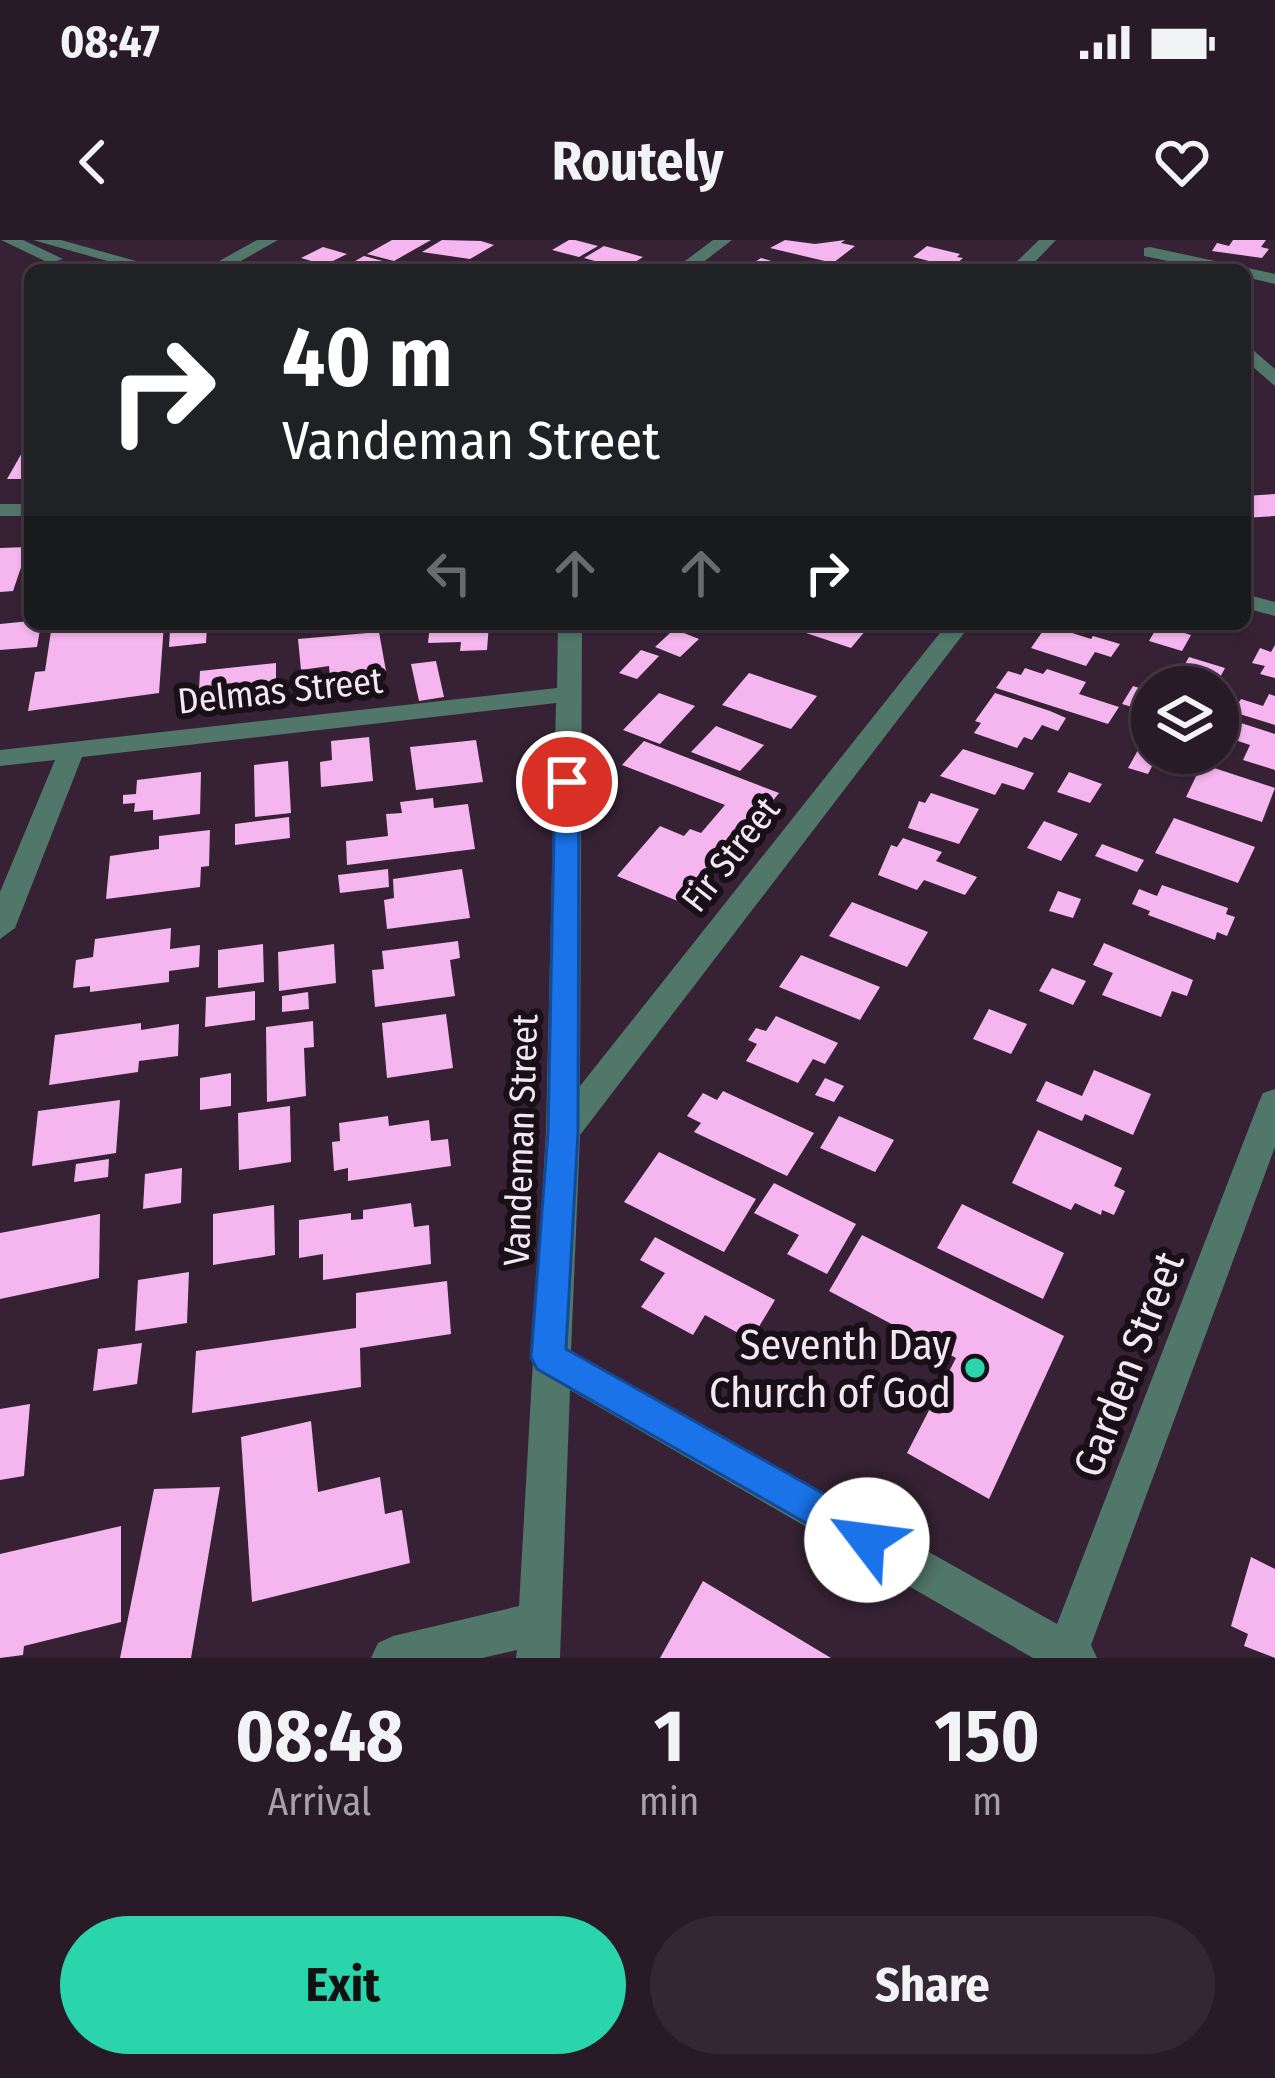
<!DOCTYPE html>
<style>
:root{--surface:#281a27;--page:#342733;--text:#f1f3f6;--muted:#a5a1a7;--line:#443844;--accent:#2bd5ac}
body{margin:0;font-family:"Fira Sans Condensed",sans-serif;background:var(--page);color:var(--text);height:100vh;display:flex;flex-direction:column;font-size:45px;white-space:nowrap}
*{box-sizing:border-box;margin:0}
p{font-size:39px;color:var(--muted)}
.icon{flex:none;width:66px;height:66px;fill:none;stroke:currentColor;stroke-width:2;stroke-linecap:round;stroke-linejoin:round}
.map{position:relative;height:1418px;overflow:hidden}
.drawer{display:flex;flex-direction:column;background:var(--surface);flex:1}
.drawer>*{flex:none}
.top-card{position:absolute;left:24px;top:24px;width:1227px;height:366px;border-radius:18px;box-shadow:0 3px 9px #0004,0 0 0 3px var(--line);background:#202124;color:#fff;overflow:hidden}
.buttons{position:absolute;left:1131px;top:426px;display:grid;gap:24px}
.buttons a{display:grid;place-items:center;width:108px;height:108px;border-radius:50%;background:var(--surface);box-shadow:0 3px 9px #0004,0 0 0 3px var(--line);font-size:60px}
.pin{position:absolute;display:grid;place-items:center;width:102px;height:102px;color:#fff;margin:-51px;border:6px solid #fff;border-radius:50%;box-shadow:0 3px 12px #0007}
.me{position:absolute;width:132px;margin:-66px;rotate:300deg;stroke-linejoin:round;filter:drop-shadow(0 0 9px #0008)}
.turn{display:flex;align-items:center;gap:42px;height:252px;padding:0 60px;font-size:54px}
.turn .icon{width:156px;height:156px;stroke-width:2.5}
.turn b{display:block;font-size:84px;line-height:102px}
.lanes{display:flex;align-items:center;height:114px;padding:0 60px;background:#0003;justify-content:center;gap:60px;direction:ltr}
.lanes .off{opacity:.35}
.eta{display:flex;justify-content:space-evenly;align-items:center;height:204px;text-align:center}
.eta b{font-size:72px;font-weight:700;line-height:84px}
.button{display:flex;gap:24px;margin-top:auto;padding:24px 60px}
.button a{flex:1;height:138px;border-radius:72px;background:var(--accent);color:#111;font-size:48px;font-weight:700;line-height:138px;text-align:center}
.button a+a{background:var(--page);color:var(--text)}
.status{display:flex;justify-content:space-between;align-items:center;height:84px;padding:0 60px;background:var(--surface);direction:ltr}
.status svg{height:33px;fill:currentColor}
header{display:flex;justify-content:space-between;align-items:center;height:156px;padding:0 60px;background:var(--surface);font-size:54px;font-weight:700}
.map>svg:first-child{display:block}
</style>
<div class="status"><b>08:47</b><svg viewBox="0 0 49 12"><path d="M0 12V9h3v3zM5 12V6h3v6zM10 12V3h3v9zM15 12V0h3v12zM26 1h20v11H26zM47 4h2v5h-2z"/></svg></div>
<header><svg class="icon" aria-label="back" viewBox="0 0 24 24"><path d="M15 5l-7 7 7 7"/></svg>Routely<svg class="icon" aria-label="heart" viewBox="0 0 24 24"><path d="M12 20l-8-8c-3-5 5-10 8-4 3-6 11-1 8 4z"/></svg></header>
<div class="map">
<svg width="1275" height="1418" viewBox="0 0 1275 1418">
<rect width="100%" height="100%" fill="#362234"/>
<g fill="#f5b5ee">
<polygon points="392,0 431,0 394,21 367,14"/>
<polygon points="442,0 481,1 494,5 470,19 422,12"/>
<polygon points="569,0 575,0 598,6 579,17 552,10"/>
<polygon points="785,0 815,4 845,0 841,3 855,6 833,23 770,8"/>
<polygon points="1233,0 1266,0 1261,7 1269,9 1262,18 1212,11 1217,3 1229,6"/>
<polygon points="604,6 643,17 624,29 584,18"/>
<polygon points="927,6 960,14 957,17 963,18 953,27 913,17"/>
<polygon points="323,7 347,14 325,25 301,18"/>
<polygon points="364,16 398,25 389,30 339,30"/>
<polygon points="761,18 789,26 795,22 822,30 747,27"/>
<polygon points="23,211 30,211 30,239 7,239"/>
<polygon points="1275,254 1275,276 1245,278 1245,256"/>
<polygon points="28,307 13,351 0,352 0,308"/>
<polygon points="30,381 41,384 37,407 0,410 0,384"/>
<polygon points="104,384 164,384 159,453 28,471 35,432 45,431 51,391"/>
<polygon points="430,384 489,384 487,410 460,411 461,402 428,403"/>
<polygon points="649,384 680,384 674,389 699,399 680,417 655,407 670,393"/>
<polygon points="794,384 871,384 851,408 791,388"/>
<polygon points="1047,385 1091,399 1093,396 1120,404 1111,417 1095,412 1086,426 1031,408"/>
<polygon points="207,387 206,403 169,407 170,391"/>
<polygon points="1165,387 1191,395 1182,411 1149,401 1156,389"/>
<polygon points="379,392 386,431 330,439 329,426 301,430 298,399"/>
<polygon points="1275,405 1275,438 1260,434 1265,426 1252,423 1260,408 1271,412"/>
<polygon points="641,410 659,416 637,439 619,433"/>
<polygon points="1189,417 1225,428 1215,447 1179,435"/>
<polygon points="436,421 444,457 419,461 411,424"/>
<polygon points="276,423 276,442 247,445 247,454 216,457 216,448 199,450 200,431"/>
<polygon points="1025,428 1043,434 1047,429 1086,442 1079,454 1119,467 1108,484 996,448 1008,431 1021,435"/>
<polygon points="749,433 817,456 791,489 722,465"/>
<polygon points="1133,446 1152,452 1152,473 1122,464"/>
<polygon points="659,453 695,466 660,504 623,490"/>
<polygon points="995,453 1050,471 1066,478 1058,491 1042,485 1032,500 1024,497 1017,508 974,493 981,483 975,481"/>
<polygon points="1269,454 1275,456 1275,485 1233,472 1241,459 1263,466"/>
<polygon points="1241,483 1275,494 1275,530 1243,520 1250,505 1232,499"/>
<polygon points="716,486 764,505 740,531 691,512"/>
<polygon points="369,497 373,541 321,547 320,522 332,520 331,501"/>
<polygon points="476,500 483,542 416,550 410,507"/>
<polygon points="644,501 779,553 730,614 722,611 680,662 617,636 660,586 684,596 690,589 701,593 725,565 622,525"/>
<polygon points="1142,503 1159,513 1148,534 1128,528"/>
<polygon points="963,509 1034,533 1024,550 1002,543 995,555 940,536"/>
<polygon points="288,521 291,573 255,577 254,525"/>
<polygon points="1202,524 1275,548 1262,582 1186,557"/>
<polygon points="201,532 200,574 153,580 153,570 134,572 135,563 123,564 123,555 136,554 137,540"/>
<polygon points="1069,532 1102,544 1090,563 1057,552"/>
<polygon points="931,553 979,569 959,604 908,588 919,561 925,563"/>
<polygon points="433,558 434,568 468,564 475,609 347,625 346,601 388,596 386,574 402,573 400,562"/>
<polygon points="289,577 290,598 235,605 235,584"/>
<polygon points="1174,578 1255,607 1238,643 1155,613"/>
<polygon points="1044,581 1078,594 1061,621 1027,608"/>
<polygon points="210,590 209,626 201,627 200,647 106,659 110,616 159,609 159,596"/>
<polygon points="903,598 942,612 936,621 977,637 965,655 924,640 917,650 878,635 891,605 897,607"/>
<polygon points="1102,604 1144,620 1137,632 1095,616"/>
<polygon points="388,629 389,647 340,653 338,635"/>
<polygon points="462,629 470,678 387,689 384,660 394,658 393,639"/>
<polygon points="1162,645 1228,668 1226,674 1235,677 1227,696 1217,692 1215,700 1148,675 1150,671 1132,664 1139,649 1157,656"/>
<polygon points="1058,651 1081,659 1073,678 1049,671"/>
<polygon points="852,662 928,692 907,727 829,696"/>
<polygon points="171,688 170,709 200,705 199,727 169,731 169,742 90,752 90,746 73,748 76,720 93,717 95,699"/>
<polygon points="458,701 460,718 450,720 455,756 375,767 372,730 384,729 382,711"/>
<polygon points="1104,703 1193,740 1187,756 1172,751 1161,777 1102,755 1113,733 1093,725"/>
<polygon points="263,704 264,742 218,748 218,710"/>
<polygon points="334,704 336,743 279,751 278,712"/>
<polygon points="801,715 880,747 860,780 779,747"/>
<polygon points="1052,728 1086,741 1073,765 1039,751"/>
<polygon points="255,751 255,780 205,787 206,757"/>
<polygon points="308,752 309,769 282,772 282,756"/>
<polygon points="989,769 1027,784 1011,814 973,799"/>
<polygon points="446,774 453,828 387,838 382,783"/>
<polygon points="776,776 838,803 825,824 813,819 798,843 746,821 757,804 748,800 756,788 766,791"/>
<polygon points="313,781 314,807 304,808 306,856 267,862 266,787"/>
<polygon points="141,783 141,790 179,784 178,816 139,821 138,832 49,845 55,795"/>
<polygon points="1094,830 1151,854 1133,895 1085,874 1082,881 1036,861 1046,841 1082,856"/>
<polygon points="231,833 231,866 200,870 200,838"/>
<polygon points="825,838 844,846 834,862 815,855"/>
<polygon points="723,851 814,893 787,936 694,892 701,883 687,876 703,853 717,860"/>
<polygon points="120,860 116,913 32,926 38,871"/>
<polygon points="290,866 291,922 239,930 238,873"/>
<polygon points="388,876 389,886 429,880 431,901 448,899 451,926 348,941 348,928 334,931 332,902 340,901 339,883"/>
<polygon points="839,876 894,900 875,932 820,908"/>
<polygon points="1038,890 1122,928 1114,946 1125,951 1114,975 1102,970 1101,975 1075,963 1071,970 1012,943"/>
<polygon points="659,912 756,959 724,1012 624,962"/>
<polygon points="109,919 108,937 74,942 76,924"/>
<polygon points="182,928 181,963 143,969 145,934"/>
<polygon points="774,943 856,984 827,1034 787,1014 799,995 754,973"/>
<polygon points="411,963 414,987 429,985 431,1024 323,1040 323,1014 299,1018 299,980 351,973 351,980 363,979 363,970"/>
<polygon points="962,964 1064,1013 1043,1059 937,1008"/>
<polygon points="274,965 275,1015 213,1025 213,974"/>
<polygon points="100,974 99,1038 0,1059 0,993"/>
<polygon points="862,995 1064,1096 989,1259 907,1213 956,1118 829,1051"/>
<polygon points="655,997 775,1060 751,1100 705,1075 693,1095 641,1067 665,1033 640,1020"/>
<polygon points="189,1032 187,1083 135,1091 138,1040"/>
<polygon points="447,1041 451,1094 360,1108 361,1147 192,1173 196,1111 356,1088 356,1053"/>
<polygon points="142,1103 137,1144 93,1151 98,1109"/>
<polygon points="30,1164 24,1236 0,1240 0,1169"/>
<polygon points="311,1181 318,1252 380,1237 385,1274 402,1270 410,1323 252,1362 241,1197"/>
<polygon points="220,1247 191,1418 120,1418 154,1249"/>
<polygon points="121,1286 121,1382 24,1406 23,1415 0,1418 0,1314"/>
<polygon points="1251,1317 1275,1329 1275,1418 1244,1406 1248,1394 1231,1386"/>
<polygon points="703,1341 831,1418 660,1418"/>
</g>
<g fill="none" stroke-linecap="round" stroke-linejoin="round">
<g fill="#51766a" fill-rule="evenodd">
<polygon points="1,0 23,0 63,19 49,23"/>
<polygon points="33,0 61,0 168,30 139,30"/>
<polygon points="257,0 278,0 225,30 203,30"/>
<polygon points="713,0 732,0 693,30 673,30"/>
<polygon points="1039,0 1056,0 1027,30 1008,30"/>
<polygon points="1150,7 1275,34 1275,44 1245,37 1245,30 1210,30 1144,16 1144,8"/>
<polygon points="1245,103 1275,129 1275,146 1245,120"/>
<rect x="0" y="264" width="30" height="12"/>
<polygon points="1245,354 1275,362 1275,376 1245,368"/>
<polygon points="558,384 582,384 580,846 947,384 971,384 580,895 571,1111 1057,1384 1259,862 1263,853 1275,849 1275,907 1091,1405 1097,1418 1033,1418 570,1150 560,1418 516,1418 517,1410 482,1418 371,1418 378,1403 393,1396 519,1366 546,892 556,463 82,517 15,688 0,699 0,652 55,520 0,526 0,510 557,448"/>
</g>
</g>
<polygon fill="#1a73e8" stroke="#114b97" stroke-width="3" points="567,534 579,542 578,892 566,1109 881,1286 886,1300 881,1313 867,1318 537,1129 531,1118 548,892 555,542"/>
<circle fill="#2bd5ac" stroke="#180f17" stroke-width="4.5" cx="975" cy="1128" r="12"/>
<g text-anchor="middle" stroke-width="12" stroke-linejoin="round" paint-order="stroke">
<g font-size="36" fill="#f4e6f2" stroke="#180f17">
<text transform="translate(280 450) rotate(-6)" y="13">Delmas Street</text>
<text transform="translate(730 614) rotate(-52)" y="13">Fir Street</text>
<text transform="translate(520 900) rotate(-88)" y="13">Vandeman Street</text>
</g>
<g font-size="42" fill="#f4e6f2" stroke="#180f17" text-anchor="end">
<text x="951" y="1119">Seventh Day<tspan x="951" dy="48">Church of God</tspan></text>
</g>
<g font-size="42" fill="#f4e6f2" stroke="#180f17">
<text transform="translate(1128 1124) rotate(-69)" y="15">Garden Street</text>
</g>
</g>
</svg>
<div class="buttons">
<a><svg class="icon" aria-label="layers" viewBox="0 0 24 24"><path d="M12 4l9 5-9 5-9-5zM3 14l9 5 9-5"/></svg></a>
</div>
<div class="pin" style="left:567px;top:542px;background:#d93025"><svg class="icon" aria-label="arrive" viewBox="0 0 24 24"><path d="M6 21V4h12l-3 4 3 4H6"/></svg></div>
<svg class="me" style="left:867px;top:1300px" viewBox="-20 -20 40 40"><circle r="19" fill="#fff"/><path d="M0-13L10 11 0 6-10 11z" fill="#1a73e8"/></svg>
<div class="top-card">
<div class="turn"><svg class="icon" aria-label="right" viewBox="0 0 24 24"><path d="M7 20v-9h11M14 6l5 5-5 5"/></svg><div><b>40 m</b>Vandeman Street</div></div>
<div class="lanes"><svg class="icon off" aria-label="left" viewBox="0 0 24 24"><path d="M17 20v-9H6M10 6l-5 5 5 5"/></svg><svg class="icon off" aria-label="ahead" viewBox="0 0 24 24"><path d="M12 20V5M6 11l6-6 6 6"/></svg><svg class="icon off" aria-label="ahead" viewBox="0 0 24 24"><path d="M12 20V5M6 11l6-6 6 6"/></svg><svg class="icon" aria-label="right" viewBox="0 0 24 24"><path d="M7 20v-9h11M14 6l5 5-5 5"/></svg></div>
</div>
</div>
<section class="drawer">
<div class="eta">
<div><b>08:48</b><p>Arrival</p></div>
<div><b>1</b><p>min</p></div>
<div><b>150</b><p>m</p></div>
</div>
<div class="button"><a>Exit</a><a>Share</a></div>
</section>
